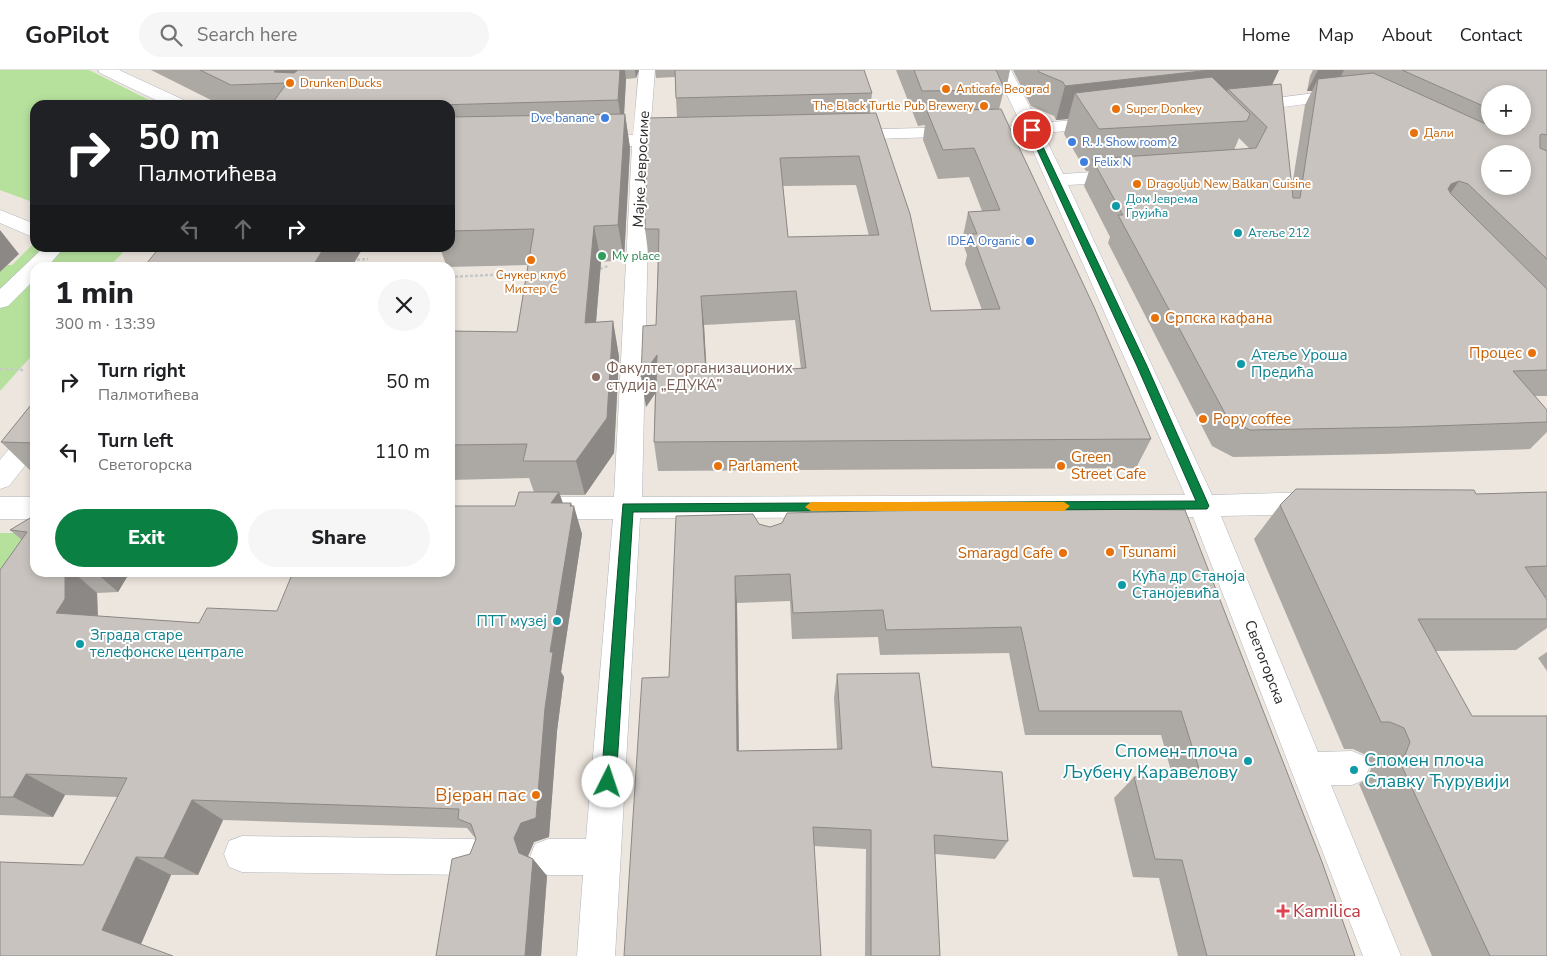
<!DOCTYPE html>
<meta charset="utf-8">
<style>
:root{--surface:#fff;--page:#f6f6f6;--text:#202124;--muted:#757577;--line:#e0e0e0;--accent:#0b8043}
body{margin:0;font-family:"Nunito Sans",sans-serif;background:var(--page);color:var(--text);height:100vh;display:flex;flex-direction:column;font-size:19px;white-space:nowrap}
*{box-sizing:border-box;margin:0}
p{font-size:16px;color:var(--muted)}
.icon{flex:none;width:28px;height:28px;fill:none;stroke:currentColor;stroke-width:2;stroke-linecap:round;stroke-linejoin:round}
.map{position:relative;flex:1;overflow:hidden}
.details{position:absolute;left:30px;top:192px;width:425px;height:315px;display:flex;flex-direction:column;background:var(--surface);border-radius:15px;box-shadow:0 2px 8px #0003}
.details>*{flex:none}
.hud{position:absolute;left:30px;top:30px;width:425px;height:152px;border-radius:15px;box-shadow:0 2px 8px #0003;background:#202124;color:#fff;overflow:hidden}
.fabs{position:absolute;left:1481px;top:15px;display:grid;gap:10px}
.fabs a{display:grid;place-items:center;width:50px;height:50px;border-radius:50%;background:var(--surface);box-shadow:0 2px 8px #0003;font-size:25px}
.pin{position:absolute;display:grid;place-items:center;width:42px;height:42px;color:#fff;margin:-21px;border:2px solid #fff;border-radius:50%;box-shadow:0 1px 5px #0007}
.me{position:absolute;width:55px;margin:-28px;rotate:4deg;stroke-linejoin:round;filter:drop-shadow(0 0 4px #0008)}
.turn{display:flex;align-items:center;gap:18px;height:105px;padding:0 25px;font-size:22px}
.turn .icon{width:65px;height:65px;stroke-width:2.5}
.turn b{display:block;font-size:35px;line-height:42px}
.lanes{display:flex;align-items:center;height:48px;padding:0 25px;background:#0003;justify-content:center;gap:25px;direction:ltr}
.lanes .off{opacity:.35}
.round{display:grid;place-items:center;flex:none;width:52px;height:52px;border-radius:26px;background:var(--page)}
.headline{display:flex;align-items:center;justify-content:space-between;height:85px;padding:0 25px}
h1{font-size:30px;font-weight:800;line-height:38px}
.cta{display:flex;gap:10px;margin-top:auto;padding:10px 25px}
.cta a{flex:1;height:58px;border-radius:30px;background:var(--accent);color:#fff;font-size:20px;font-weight:800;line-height:58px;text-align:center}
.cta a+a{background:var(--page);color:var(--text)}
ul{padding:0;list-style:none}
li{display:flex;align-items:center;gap:15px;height:70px;padding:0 25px}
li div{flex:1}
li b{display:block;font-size:19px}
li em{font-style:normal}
header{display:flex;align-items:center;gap:30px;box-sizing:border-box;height:70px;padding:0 25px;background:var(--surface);border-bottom:1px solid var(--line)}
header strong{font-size:24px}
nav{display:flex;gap:28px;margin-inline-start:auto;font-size:18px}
.search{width:350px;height:45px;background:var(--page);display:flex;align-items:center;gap:12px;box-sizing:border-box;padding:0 18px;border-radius:28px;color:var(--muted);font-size:19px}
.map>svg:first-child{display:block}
</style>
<header>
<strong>GoPilot</strong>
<div class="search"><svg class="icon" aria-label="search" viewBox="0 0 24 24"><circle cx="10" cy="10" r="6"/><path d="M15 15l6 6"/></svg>Search here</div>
<nav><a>Home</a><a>Map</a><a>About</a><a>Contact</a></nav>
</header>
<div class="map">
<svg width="1547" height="886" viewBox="0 0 1547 886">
<rect width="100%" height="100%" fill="#ede6de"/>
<g fill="#b6e19d">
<polygon points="0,0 89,0 159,35 35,35 35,133 0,120"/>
<polygon points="35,172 35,178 127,178 109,197 35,198 35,282 0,321 0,202 7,195 12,195"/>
<polygon points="0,463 35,463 35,502 0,524"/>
</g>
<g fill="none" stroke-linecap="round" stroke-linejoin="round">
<defs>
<g id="minor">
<polygon points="98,0 119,0 186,31 189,35 166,35 100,3"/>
<polygon points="639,0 655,0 650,64 691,65 694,69 691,73 650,75 642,427 1185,425 1026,65 1010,64 1007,60 1010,56 1021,54 995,0 1011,0 1038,53 1102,48 1108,49 1111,53 1108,57 1102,58 1043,63 1063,104 1122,100 1129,102 1131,106 1129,110 1122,112 1068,115 1212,425 1318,422 1328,425 1332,433 1328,441 1318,444 1221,446 1318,682 1352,681 1364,686 1369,698 1364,710 1352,715 1331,715 1401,886 1363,886 1193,447 640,448 615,886 577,886 583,805 548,805 535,800 530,787 535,774 548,769 586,769 613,449 536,449 526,446 522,438 526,430 536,427 614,427 632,76 591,76 585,75 582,71 585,67 591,66 633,65"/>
<polygon points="1346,19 1352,20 1354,24 1352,28 1244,42 1238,41 1235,37 1238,33 1244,32"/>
<polygon points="960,57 966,58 969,62 966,66 846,70 840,69 837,65 840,61 846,60"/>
<polygon points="0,140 35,154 35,168 0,153"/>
<polygon points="43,178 64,178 46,198 35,198 35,209 8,236 0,238 0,219"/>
<polygon points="35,356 35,383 9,416 0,419 0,390 26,358"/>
<rect x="0" y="427" width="35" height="22"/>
<polygon points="242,766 473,769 486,774 491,787 486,800 473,805 242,802 229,797 224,784 229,771"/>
</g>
</defs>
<use href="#minor" stroke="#b1b5be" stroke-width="1"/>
<g stroke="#c8c8c8" stroke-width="2.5" stroke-dasharray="3 2" stroke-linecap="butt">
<polyline points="352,190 368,189"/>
<polyline points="600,199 608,196"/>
<polyline points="450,207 528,203"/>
<polyline points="0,299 24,300"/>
</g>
<use href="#minor" fill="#fff" fill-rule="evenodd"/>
</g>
<g fill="#aca8a3" fill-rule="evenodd">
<polygon points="151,0 639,0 636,8 626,9 624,44 625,44 630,78 624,190 601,192 596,252 613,251 619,287 614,383 585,425 560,425 563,433 571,433 582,464 561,602 564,607 557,661 549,767 534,772 528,786 533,789 547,806 541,886 436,886 470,784 476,769 467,758 223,750 198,805 171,805 141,874 0,886 83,795 118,727 65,725 53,747 0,745 0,500 22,470 10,460 35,445 35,502 130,502 118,522 97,523 98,546 199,553 277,541 515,436 534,422 529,408 450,410 450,261 517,262 528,195 447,197 440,178 450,178 450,35 221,35"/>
<path d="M 655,0 L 864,0 L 872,23 L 870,43 L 931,241 L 982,240 L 965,194 L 967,185 L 962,171 L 968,142 L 982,141 L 969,107 L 938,109 L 923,70 L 925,55 L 918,56 L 896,0 L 1010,0 L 1005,25 L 1003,24 L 999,39 L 1151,369 L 1136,398 L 658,401 L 654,372 L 655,323 L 646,337 L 656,255 L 658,188 L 649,189 L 645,159 L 677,48 L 676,28 L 675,7 L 656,8 ZM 856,115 L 869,166 L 788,167 L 783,116 ZM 795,250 L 801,299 L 707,303 L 704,255 Z"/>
<path d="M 1013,0 L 1279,0 L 1272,14 L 1292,116 L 1305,35 L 1312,21 L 1307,21 L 1310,6 L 1313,0 L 1547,0 L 1547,326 L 1535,326 L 1547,340 L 1547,362 L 1530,379 L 1382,384 L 1233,387 L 1212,376 L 1108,173 L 1110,167 L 1084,116 L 1089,101 L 1086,101 L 1064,64 L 1068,49 L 1056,50 L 1054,46 L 1031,36 ZM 1490,24 L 1522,24 L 1522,56 L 1490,56 ZM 1239,68 L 1250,79 L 1234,80 Z"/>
<polygon points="35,330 35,405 1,372"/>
<polygon points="1547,422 1547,528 1546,528 1547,530 1547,558 1516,580 1435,581 1547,886 1432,886 1359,714 1366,709 1371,699 1366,685 1353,679 1344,679 1254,469 1280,435 1476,424"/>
<polygon points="1185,440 1355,886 1178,886 1159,808 1133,807 1114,728 1134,707 1173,708 1161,665 1025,665 1009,583 880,585 878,567 792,569 790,531 737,533 739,681 837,679 834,628 837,604 932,697 1008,771 995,789 935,784 940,886 865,886 866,779 814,776 669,607 759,454 770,457"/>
<polygon points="1547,582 1547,601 1538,588"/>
</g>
<g fill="#8c8885">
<polygon points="276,0 308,0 287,13 274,2"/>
<polygon points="620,0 625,0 626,9 623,63 618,30"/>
<polygon points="635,0 639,0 636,8"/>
<polygon points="1211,0 1279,0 1267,26 1228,19 1223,31 1075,23 1068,49 1056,50 1065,16"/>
<polygon points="1318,0 1344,0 1335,18 1318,9 1312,21 1307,21"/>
<polygon points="625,44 630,78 624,190 618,155"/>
<polygon points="1459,111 1440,138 1432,141 1451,114"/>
<polygon points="594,156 601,192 593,288 585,253"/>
<polygon points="0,160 19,184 0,202"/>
<polygon points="324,178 363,178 351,198 312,197"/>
<polygon points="701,226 704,255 708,333 706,304"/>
<polygon points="613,251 619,287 614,383 585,425 576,391"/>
<polygon points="657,285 661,315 646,337 641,307"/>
<polygon points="559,422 568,450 551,433"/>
<polygon points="571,433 573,440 574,436 582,464 561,602 564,607 557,661 549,767 534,772 528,786 532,798 533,789 547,806 541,886 525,886 519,783 514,768 550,582"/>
<polygon points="65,502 73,502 97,523 98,555 56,543"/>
<polygon points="95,502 130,502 118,522"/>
<polygon points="735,506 737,533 739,703 737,681"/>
<polygon points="26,704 65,725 53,747 13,727"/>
<polygon points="192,730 223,750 198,805 164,788"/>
<polygon points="136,787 171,805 141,874 102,860"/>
</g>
<g fill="#c8c3be" stroke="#8c8885" fill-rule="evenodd">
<polygon points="200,0 276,0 274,2 294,3 298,0 620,0 618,30 438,35 271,35 287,13 231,15"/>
<polygon points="675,0 864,0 872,23 676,28"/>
<polygon points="914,0 996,0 1004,18 995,18 996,20 922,21"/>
<polygon points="1038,0 1211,0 1065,16 1063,12 1039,2"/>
<path d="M 1402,0 L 1547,0 L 1547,65 L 1542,64 L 1540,65 L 1540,78 L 1547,81 L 1547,189 L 1468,114 L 1459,111 L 1451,114 L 1448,119 L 1451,124 L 1547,219 L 1547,300 L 1513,301 L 1547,340 L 1547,352 L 1405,357 L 1250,360 L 1228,349 L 1118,145 L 1123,145 L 1092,89 L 1256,78 L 1267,57 L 1228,19 L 1281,14 L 1293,128 L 1300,128 L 1318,9 L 1373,3 L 1508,64 L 1510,64 L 1511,59 L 1523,59 L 1522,56 L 1522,24 L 1490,24 L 1490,39 ZM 1490,84 L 1522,84 L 1522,116 L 1490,116 Z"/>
<polygon points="1212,7 1250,44 1247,51 1099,59 1075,23"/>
<path d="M 1001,39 L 1094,237 L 1151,369 L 654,372 L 657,285 L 641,307 L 643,256 L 656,255 L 658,202 L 659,159 L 645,159 L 648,48 L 876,43 L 910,144 L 931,241 L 1000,239 L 972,164 L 977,164 L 968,142 L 1000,140 L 974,78 L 943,80 L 927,41 ZM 859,86 L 879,165 L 788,167 L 780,88 ZM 796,221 L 806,298 L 706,304 L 701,226 Z"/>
<polygon points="625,44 618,155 594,156 585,253 613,251 607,348 576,391 523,391 527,374 450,375 450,261 517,262 534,159 450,161 450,47"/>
<polygon points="159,178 324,178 312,197 345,198 143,198"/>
<polygon points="35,330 35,373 1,372"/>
<polygon points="1296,419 1474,420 1476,424 1547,422 1547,496 1525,497 1547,530 1547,549 1418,549 1472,646 1547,646 1547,886 1490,886 1398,688 1405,685 1410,672 1404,658 1390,652 1381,652 1280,435"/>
<polygon points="519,422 559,422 551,433 571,433 570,436 574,436 550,582 553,582 545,638 536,748 521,753 514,768 519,783 533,789 525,886 436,886 452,789 470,784 476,769 471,754 458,749 459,739 192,730 164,788 136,787 102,860 173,886 0,886 0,792 83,795 127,708 26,704 13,727 0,727 0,500 27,462 10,460 35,445 35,502 65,502 65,529 56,543 199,553 207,538 277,541 293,502 450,502 450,436 515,436"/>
<polygon points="979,438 1185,440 1322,792 1355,886 1207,886 1182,790 1155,789 1134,707 1202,708 1181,641 1039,641 1021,557 886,560 883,540 793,543 790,504 735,506 737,681 842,679 837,604 919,603 932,697 1002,702 1008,771 934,765 940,886 871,886 871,760 813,757 821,886 624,886 642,608 669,607 676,446 753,444 759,454 770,457 782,453 787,443"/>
</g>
<polygon fill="#0b8043" stroke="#07532c" points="1032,58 1035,60 1147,296 1209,436 1207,439 633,442 616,712 614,717 608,719 603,717 601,712 623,434 1196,431 1137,296 1028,60"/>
<polygon fill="#f59e0b" points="811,432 1064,432 1070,436 1064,441 811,441 805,437"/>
<g fill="#e8710a" stroke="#fff" stroke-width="2">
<circle cx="290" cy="13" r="5"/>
<circle cx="946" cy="19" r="5"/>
<circle cx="984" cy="36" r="5"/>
<circle cx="1116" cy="39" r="5"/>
<circle cx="1414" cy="63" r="5"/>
<circle cx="1137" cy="114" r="5"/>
<circle cx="531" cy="190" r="5"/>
<circle cx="1155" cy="248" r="5"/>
<circle cx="1532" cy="283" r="5"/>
<circle cx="1203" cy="349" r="5"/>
<circle cx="718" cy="396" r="5"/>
<circle cx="1061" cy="396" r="5"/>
<circle cx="1110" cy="482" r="5"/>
<circle cx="1063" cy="483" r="5"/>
<circle cx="536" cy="725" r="5"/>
</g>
<g fill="#3f7fe0" stroke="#fff" stroke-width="2">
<circle cx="605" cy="48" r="5"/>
<circle cx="1072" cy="72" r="5"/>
<circle cx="1084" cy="92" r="5"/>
<circle cx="1030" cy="171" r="5"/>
</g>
<g fill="#0f9aa8" stroke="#fff" stroke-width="2">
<circle cx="1116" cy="136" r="5"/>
<circle cx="1238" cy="163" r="5"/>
<circle cx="1241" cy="294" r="5"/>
<circle cx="1122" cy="515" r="5"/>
<circle cx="557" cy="551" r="5"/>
<circle cx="80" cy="574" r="5"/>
<circle cx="1248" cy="691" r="5"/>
<circle cx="1354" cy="700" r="5"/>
</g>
<circle fill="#2e9e5b" stroke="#fff" stroke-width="2" cx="602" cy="186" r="5"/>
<circle fill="#8d6e63" stroke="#fff" stroke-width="2" cx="596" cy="307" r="5"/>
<path fill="#e0444e" stroke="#fff" stroke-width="2" d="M1280.5 833.5h5v5h5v5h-5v5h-5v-5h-5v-5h5z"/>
<g text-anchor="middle" stroke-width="4" stroke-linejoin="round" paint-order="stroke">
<g font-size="12" fill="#c56008" stroke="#fff" text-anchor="start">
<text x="300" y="17">Drunken Ducks</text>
<text x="956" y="23">Anticafe Beograd</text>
<text x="974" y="40" text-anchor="end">The Black Turtle Pub Brewery</text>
<text x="1126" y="43">Super Donkey</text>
<text x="1424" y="67">Дали</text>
<text x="1147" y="118">Dragoljub New Balkan Cuisine</text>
<text x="531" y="209" text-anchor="middle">Снукер клуб<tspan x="531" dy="14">Мистер С</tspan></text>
</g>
<g font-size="12" fill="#366cbe" stroke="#fff" text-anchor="end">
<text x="595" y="52">Dve banane</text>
<text x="1082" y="76" text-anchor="start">R. J. Show room 2</text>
<text x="1094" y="96" text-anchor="start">Felix N</text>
<text x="1020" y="175">IDEA Organic</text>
</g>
<g font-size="12" fill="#0d838f" stroke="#fff" text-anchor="start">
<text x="1126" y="133">Дом Јеврема<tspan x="1126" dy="14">Грујића</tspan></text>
<text x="1248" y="167">Атеље 212</text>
</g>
<g font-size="12" fill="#27864d" stroke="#fff" text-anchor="start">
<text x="612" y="190">My place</text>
</g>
<g font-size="15" fill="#2b2b2b" stroke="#fff">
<text transform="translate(641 99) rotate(-87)" y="5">Мајке Јевросиме</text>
<text transform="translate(1265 592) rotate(69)" y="5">Светогорска</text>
</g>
<g font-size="15" fill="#c56008" stroke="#fff" text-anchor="start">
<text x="1165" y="253">Српска кафана</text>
<text x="1522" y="288" text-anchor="end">Процес</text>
<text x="1213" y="354">Popy coffee</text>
<text x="1071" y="392">Green<tspan x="1071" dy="17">Street Cafe</tspan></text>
<text x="728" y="401">Parlament</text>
<text x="1120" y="487">Tsunami</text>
<text x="1053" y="488" text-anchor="end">Smaragd Cafe</text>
</g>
<g font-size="15" fill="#0d838f" stroke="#fff" text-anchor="start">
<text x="1251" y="290">Атеље Уроша<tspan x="1251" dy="17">Предића</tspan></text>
<text x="1132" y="511">Кућа др Станоја<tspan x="1132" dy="17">Станојевића</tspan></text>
<text x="547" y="556" text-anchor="end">ПТТ музеј</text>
<text x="90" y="570">Зграда старе<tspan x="90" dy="17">телефонске централе</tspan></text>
</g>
<g font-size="15" fill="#785e54" stroke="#fff" text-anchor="start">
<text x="606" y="303">Факултет организационих<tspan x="606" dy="17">студија „ЕДУКА”</tspan></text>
</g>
<g font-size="18" fill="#0d838f" stroke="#fff" text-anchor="end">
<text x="1238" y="687">Спомен-плоча<tspan x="1238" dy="21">Љубену Каравелову</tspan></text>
<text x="1364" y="696" text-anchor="start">Спомен плоча<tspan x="1364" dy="21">Славку Ћурувији</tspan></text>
</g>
<g font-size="18" fill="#c56008" stroke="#fff" text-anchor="end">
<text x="526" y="731">Вјеран пас</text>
</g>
<g font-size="18" fill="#be3a42" stroke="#fff" text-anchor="start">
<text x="1293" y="847">Kamilica</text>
</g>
</g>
</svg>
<div class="fabs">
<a>+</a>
<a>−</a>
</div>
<div class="pin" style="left:1032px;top:60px;background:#d93025"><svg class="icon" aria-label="arrive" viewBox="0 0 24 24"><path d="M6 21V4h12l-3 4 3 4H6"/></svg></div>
<svg class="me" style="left:608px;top:712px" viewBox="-20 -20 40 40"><circle r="19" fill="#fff"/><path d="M0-13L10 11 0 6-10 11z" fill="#0b8043"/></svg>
<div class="hud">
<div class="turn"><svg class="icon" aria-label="right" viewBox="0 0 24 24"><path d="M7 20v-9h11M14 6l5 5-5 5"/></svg><div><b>50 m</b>Палмотићева</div></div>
<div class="lanes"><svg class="icon off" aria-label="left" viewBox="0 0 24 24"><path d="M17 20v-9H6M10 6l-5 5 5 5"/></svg><svg class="icon off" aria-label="ahead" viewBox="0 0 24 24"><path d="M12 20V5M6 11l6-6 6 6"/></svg><svg class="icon" aria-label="right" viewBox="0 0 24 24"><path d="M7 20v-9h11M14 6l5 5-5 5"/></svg></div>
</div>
<section class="details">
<div class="headline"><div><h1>1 min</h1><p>300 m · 13:39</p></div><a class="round"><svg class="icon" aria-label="close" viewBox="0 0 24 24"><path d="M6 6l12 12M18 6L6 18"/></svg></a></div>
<ul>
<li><svg class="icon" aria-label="right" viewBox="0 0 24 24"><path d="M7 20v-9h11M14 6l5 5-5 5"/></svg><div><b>Turn right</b><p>Палмотићева</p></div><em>50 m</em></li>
<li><svg class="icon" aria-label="left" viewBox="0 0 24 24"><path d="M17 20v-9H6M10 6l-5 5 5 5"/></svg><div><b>Turn left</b><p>Светогорска</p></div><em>110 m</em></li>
</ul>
<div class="cta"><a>Exit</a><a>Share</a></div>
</section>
</div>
